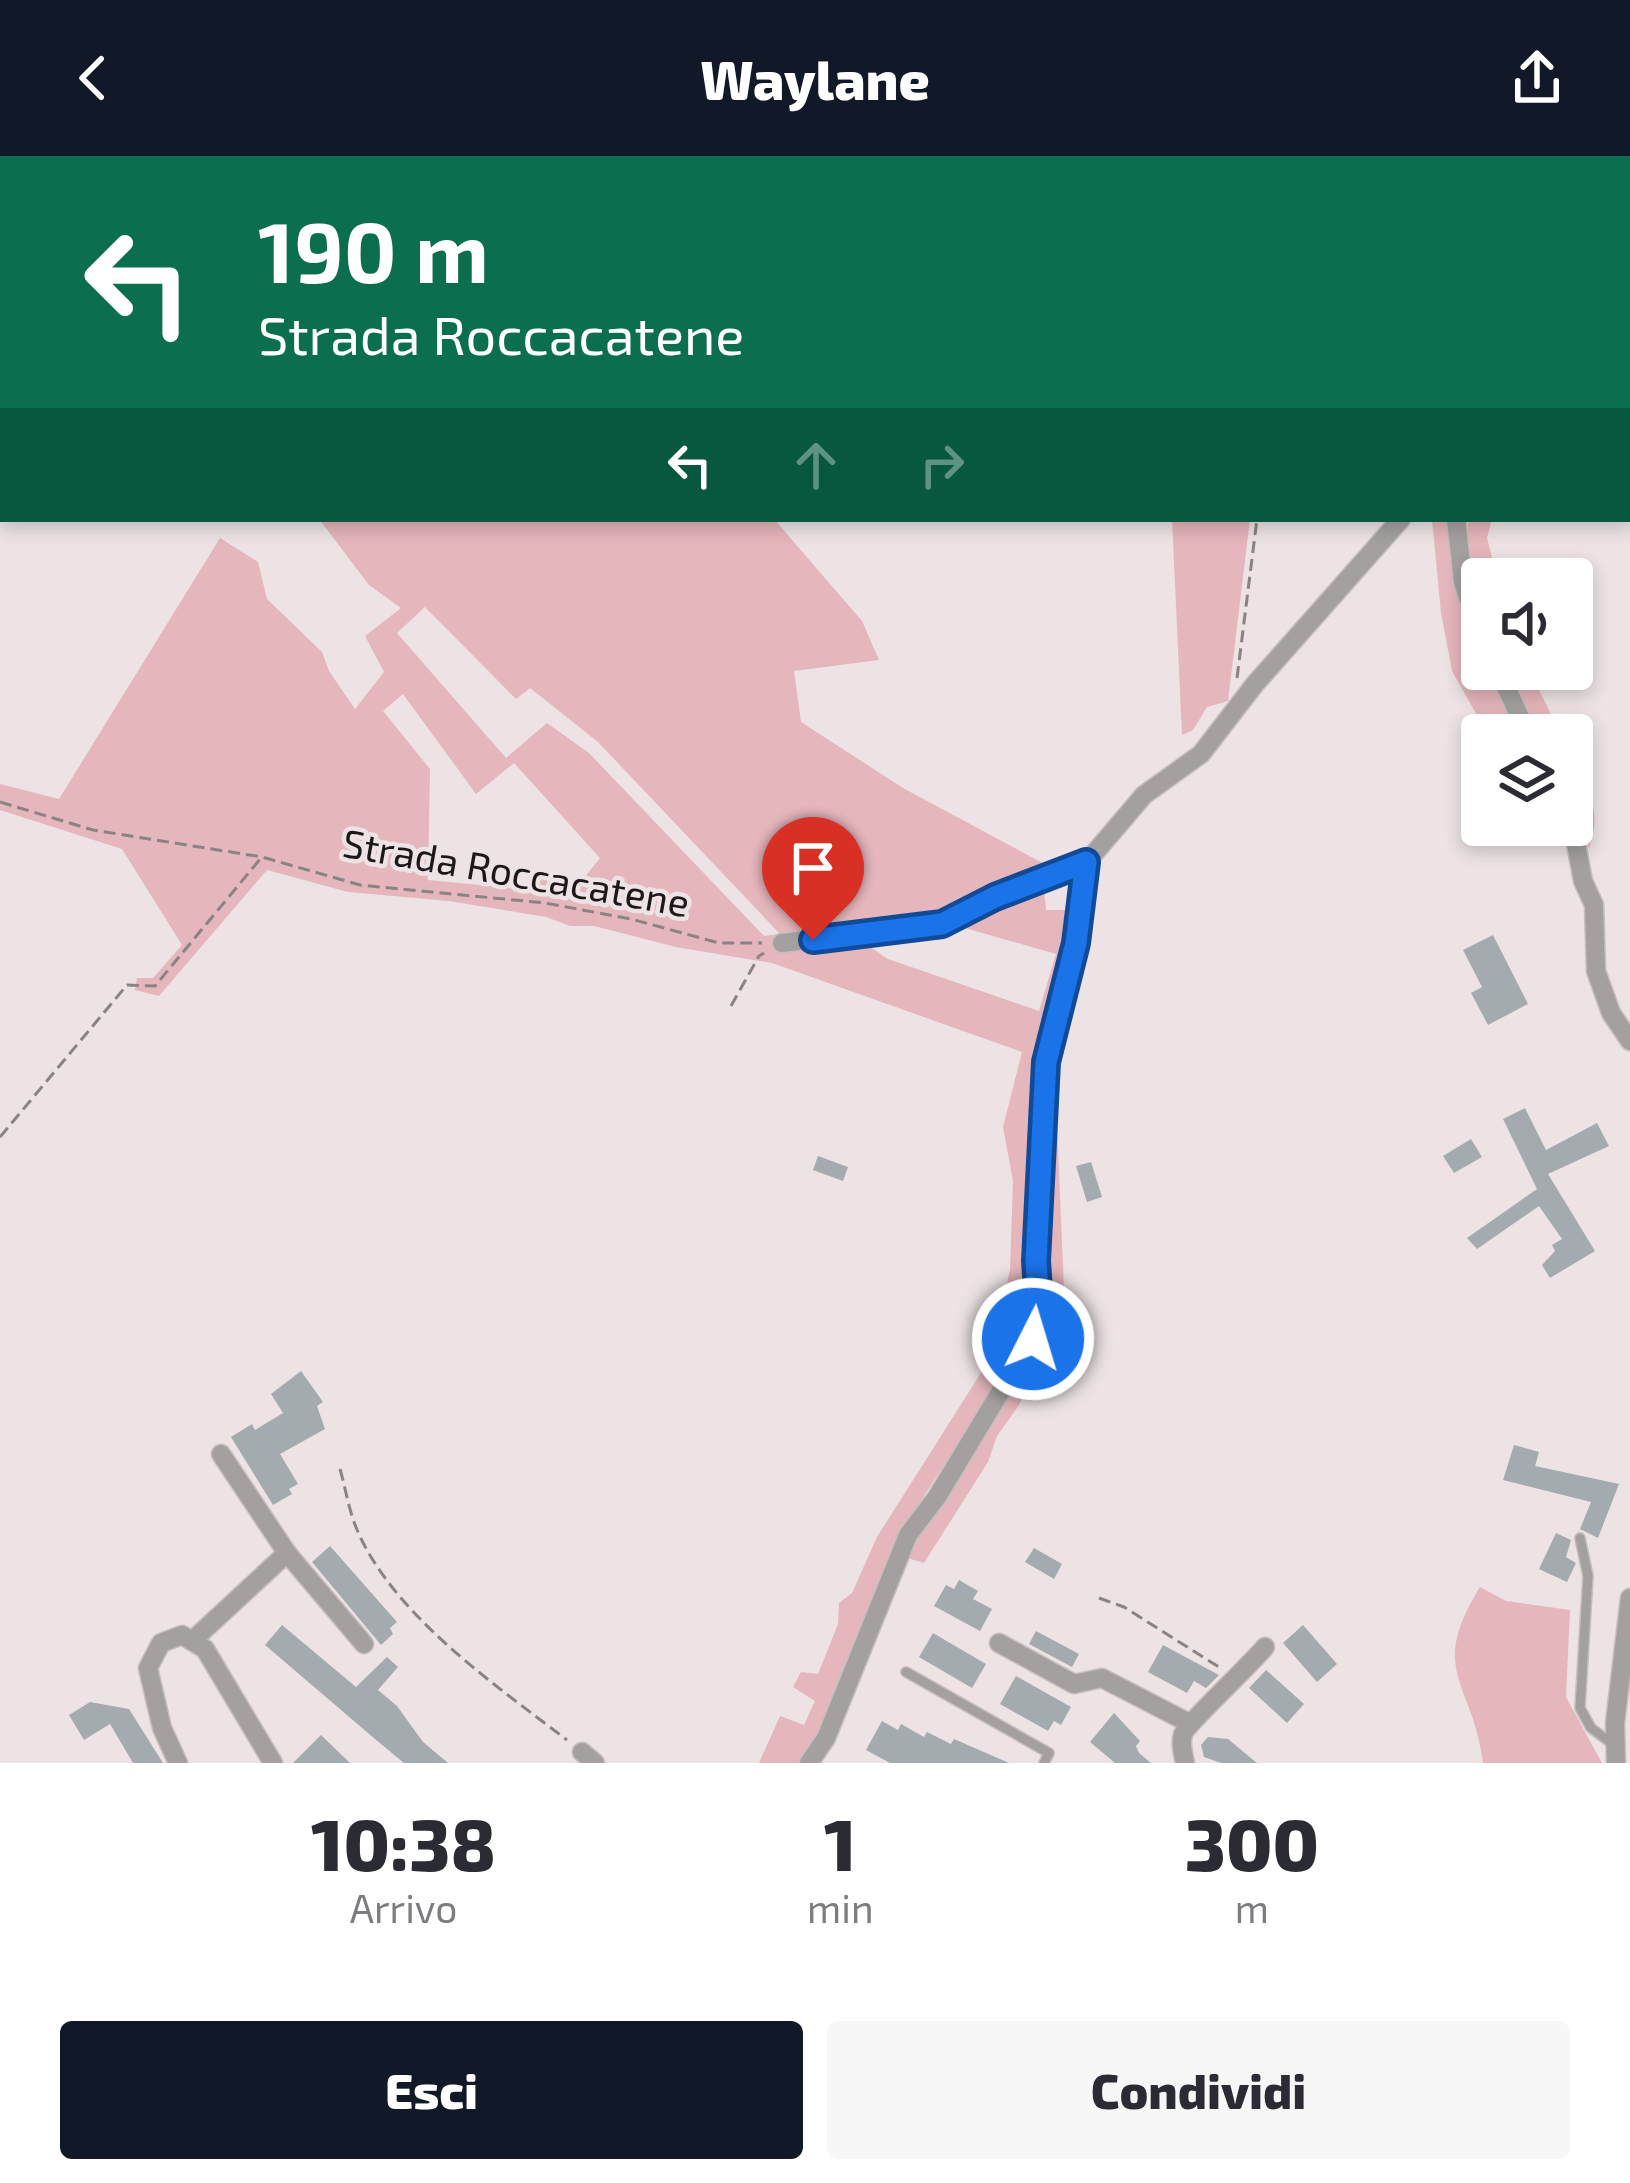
<!DOCTYPE html>
<html lang="it">
<style>
:root{--surface:#fff;--page:#f7f7f7;--text:#2b2b33;--muted:#7c7c81;--accent:#111827}
body{margin:0;font-family:"Exo 2",sans-serif;background:var(--page);color:var(--text);height:100vh;display:flex;flex-direction:column;font-size:45px;white-space:nowrap}
*{box-sizing:border-box;margin:0}
p{font-size:39px;color:var(--muted)}
.icon{flex:none;width:66px;height:66px;fill:none;stroke:currentColor;stroke-width:2;stroke-linecap:round;stroke-linejoin:round}
.map{position:relative;height:1607px;overflow:hidden}
.panel{display:flex;flex-direction:column;background:var(--surface);flex:1}
.panel>*{flex:none}
.banner{position:absolute;left:0px;top:0px;width:1632px;height:366px;box-shadow:0 6px 18px #0003;background:#0b6e4f;color:#fff;overflow:hidden}
.tools{position:absolute;left:1461px;top:402px;display:grid;gap:24px}
.tools a{display:grid;place-items:center;width:132px;height:132px;border-radius:12px;background:var(--surface);box-shadow:0 6px 18px #0003;font-size:60px}
.pin{position:absolute;display:grid;place-items:center;width:102px;height:102px;color:#fff;margin:-123px -51px;border-radius:50% 50% 50% 0;rotate:-45deg;box-shadow:0 0 12px #0007}
.pin .icon{rotate:45deg}
.me{position:absolute;width:132px;margin:-66px;rotate:5deg;stroke-linejoin:round;filter:drop-shadow(0 0 9px #0008)}
.turn{display:flex;align-items:center;gap:42px;height:252px;padding:0 60px;font-size:54px}
.turn .icon{width:156px;height:156px;stroke-width:2.5}
.turn b{display:block;font-size:84px;line-height:102px}
.lanes{display:flex;align-items:center;height:114px;padding:0 60px;background:#0003;justify-content:center;gap:60px;direction:ltr}
.lanes .off{opacity:.35}
.eta{display:flex;justify-content:space-evenly;align-items:center;height:204px;text-align:center}
.eta b{font-size:72px;font-weight:800;line-height:84px}
.button{display:flex;gap:24px;margin-top:auto;padding:24px 60px}
.button a{flex:1;height:138px;border-radius:12px;background:var(--accent);color:#fff;font-size:48px;font-weight:800;line-height:138px;text-align:center}
.button a+a{background:var(--page);color:var(--text)}
header{display:flex;justify-content:space-between;align-items:center;height:156px;padding:0 60px;background:var(--accent);color:#fff;font-size:54px;font-weight:800}
.map>svg:first-child{display:block}
</style>
<header><svg class="icon" aria-label="back" viewBox="0 0 24 24"><path d="M15 5l-7 7 7 7"/></svg>Waylane<svg class="icon" aria-label="share" viewBox="0 0 24 24"><path d="M12 15V3M7 8l5-5 5 5M5 13v7h14v-7"/></svg></header>
<div class="map">
<svg width="1630" height="1607" viewBox="0 0 1630 1607">
<rect width="100%" height="100%" fill="#ede3e4"/>
<g fill="#e5b6bc" fill-rule="evenodd">
<polygon points="143,0 581,0 146,3"/>
<path d="M 319,363 L 774,363 L 862,465 L 879,504 L 794,515 L 801,566 L 903,632 L 1048,710 L 943,761 L 848,776 L 888,803 L 1039,855 L 1056,798 L 965,772 L 996,752 L 1044,731 L 1046,754 L 1073,754 L 1043,906 L 1034,1161 L 1004,1216 L 902,1374 L 815,1583 L 801,1607 L 759,1607 L 780,1560 L 804,1569 L 815,1545 L 793,1531 L 801,1516 L 818,1518 L 838,1468 L 839,1447 L 852,1437 L 877,1381 L 991,1201 L 1010,1113 L 1013,1025 L 1003,971 L 1022,896 L 772,807 L 676,791 L 594,770 L 570,770 L 546,761 L 449,745 L 348,736 L 267,714 L 159,840 L 135,834 L 137,822 L 153,822 L 182,789 L 122,693 L 0,654 L 0,628 L 59,643 L 220,382 L 258,406 L 267,443 L 322,496 L 329,515 L 355,553 L 384,516 L 365,480 L 401,452 L 369,429 ZM 425,451 L 516,543 L 530,532 L 598,586 L 780,778 L 764,780 L 589,597 L 547,567 L 506,602 L 397,477 ZM 403,538 L 476,638 L 514,607 L 600,702 L 572,737 L 541,714 L 523,733 L 428,724 L 430,613 L 383,555 Z"/>
<polygon points="1172,363 1250,363 1228,545 1207,551 1193,574 1182,579"/>
<polygon points="1432,363 1450,363 1473,479 1482,496 1482,513 1491,513 1522,579 1488,579 1452,515 1441,457"/>
<path d="M 1468,363 L 1492,363 L 1487,382 L 1496,417 L 1495,423 L 1482,423 L 1482,455 C 1469,425 1466,396 1468,363 Z"/>
<polygon points="1508,513 1529,513 1561,579 1539,579"/>
<path d="M 1572,602 C 1588,637 1603,653 1589,692 L 1572,647 Z"/>
<polygon points="1050,913 1055,923 1065,1156 1019,1249 997,1280 988,1306 924,1407 904,1401 1036,1186"/>
<path d="M 1480,1431 L 1506,1445 L 1570,1454 L 1566,1541 L 1602,1607 L 1483,1607 C 1473,1525 1427,1517 1480,1431 Z"/>
</g>
<g fill="none" stroke-linecap="round" stroke-linejoin="round">
<g stroke="#d8909b" stroke-width="4.5">
<polyline points="279,3 282,0"/>
<polyline points="0,176 3,175"/>
</g>
</g>
<g fill="#a3abaf">
<polygon points="1493,779 1528,848 1488,869 1471,837 1482,831 1463,794"/>
<polygon points="1525,952 1546,994 1597,967 1609,990 1548,1018 1595,1095 1550,1122 1542,1109 1555,1095 1552,1089 1562,1083 1539,1050 1477,1093 1467,1082 1537,1033 1503,963"/>
<polygon points="1471,983 1482,1001 1454,1017 1443,1000"/>
<polygon points="818,1000 848,1011 843,1025 813,1014"/>
<polygon points="1091,1006 1102,1041 1087,1046 1076,1010"/>
<polygon points="301,1215 323,1246 317,1250 325,1273 280,1298 298,1328 289,1333 292,1338 273,1349 231,1281 252,1268 255,1274 283,1257 271,1238"/>
<polygon points="1514,1289 1539,1296 1535,1310 1619,1328 1598,1382 1580,1373 1591,1346 1503,1324"/>
<polygon points="1556,1377 1571,1384 1566,1401 1576,1407 1567,1426 1539,1413"/>
<polygon points="330,1390 397,1466 390,1472 393,1478 381,1489 312,1406"/>
<polygon points="1034,1392 1062,1408 1054,1423 1025,1406"/>
<polygon points="959,1424 978,1435 973,1443 992,1453 980,1475 934,1450 946,1429 954,1433"/>
<polygon points="282,1469 356,1531 387,1501 398,1511 378,1534 397,1550 423,1586 448,1607 404,1607 375,1583 265,1489"/>
<polygon points="1303,1469 1337,1508 1317,1526 1283,1487"/>
<polygon points="1036,1475 1079,1498 1072,1511 1029,1488"/>
<polygon points="933,1477 986,1508 972,1532 919,1501"/>
<polygon points="1163,1489 1219,1519 1206,1532 1194,1525 1187,1537 1148,1516"/>
<polygon points="1266,1514 1304,1548 1287,1567 1249,1532"/>
<polygon points="1016,1520 1071,1551 1061,1569 1054,1565 1048,1575 1000,1548"/>
<polygon points="90,1546 129,1553 163,1607 133,1607 110,1568 84,1584 69,1559"/>
<polygon points="1114,1557 1140,1585 1136,1590 1139,1597 1151,1607 1115,1607 1090,1586"/>
<polygon points="882,1565 898,1574 901,1568 924,1581 927,1576 951,1588 954,1583 1009,1607 890,1607 866,1594"/>
<polygon points="321,1579 350,1607 293,1607"/>
<polygon points="1208,1581 1228,1583 1257,1607 1221,1607 1204,1601 1201,1589"/>
</g>
<g fill="none" stroke-linecap="round" stroke-linejoin="round">
<defs>
<g id="service">
<polyline points="1580,1382 1588,1420 1580,1552 1591,1572 1614,1589"/>
<polyline points="906,1516 1049,1597 1044,1607"/>
</g>
<g id="minor">
<polyline points="1399,0 1401,3"/>
<polyline points="1629,185 1630,185"/>
<polyline points="1456,363 1463,426 1482,482"/>
<polyline points="1498,513 1528,579"/>
<polyline points="1572,666 1583,725 1594,749 1596,815 1611,857 1630,885"/>
<polyline points="782,787 942,768 995,741 1086,707"/>
<polyline points="221,1298 287,1397 364,1488"/>
<polyline points="192,1485 287,1397"/>
<polyline points="999,1487 1074,1528 1102,1522 1189,1567"/>
<polyline points="582,1596 595,1607"/>
<polyline points="178,1607 162,1572 148,1512 161,1487 182,1479 205,1493 273,1607"/>
<polyline points="809,1607 826,1582 908,1379 937,1341 1033,1182 1040,1164 1037,1105 1046,906 1076,787 1086,707 1144,639 1201,598 1255,528 1401,363"/>
<path d="M 1185,1607 C 1183,1597 1180,1588 1183,1578 C 1186,1569 1252,1507 1265,1491"/>
<polyline points="1616,1607 1615,1567 1630,1442"/>
</g>
</defs>
<use href="#service" stroke="#c7bebf" stroke-width="12"/>
<use href="#minor" stroke="#c7bebf" stroke-width="21"/>
<g stroke="#8a8384" stroke-width="3" stroke-dasharray="12 6" stroke-linecap="butt">
<polyline points="1237,522 1257,363"/>
<polyline points="0,646 93,674 262,701 360,729 545,747 631,763 719,787 762,787"/>
<polyline points="731,850 759,800 764,797"/>
<polyline points="0,981 127,829 155,830 261,702"/>
<path d="M 340,1313 C 346,1334 349,1356 358,1376 C 395,1460 495,1529 567,1584"/>
<polyline points="1099,1442 1124,1451 1222,1513"/>
</g>
<use href="#service" stroke="#a4a0a0" stroke-width="9"/>
<use href="#minor" stroke="#a4a0a0" stroke-width="18"/>
</g>
<g fill="none" stroke-linecap="round" stroke-linejoin="round">
<defs>
<polyline id="route" points="813,784 942,768 995,741 1086,706 1076,787 1046,906 1036,1105 1040,1163 1033,1183"/>
</defs>
<use href="#route" stroke="#114b97" stroke-width="30"/>
<use href="#route" stroke="#1a73e8" stroke-width="21"/>
</g>
<g text-anchor="middle" stroke-width="9" stroke-linejoin="round" paint-order="stroke">
<g font-size="39" fill="#1c1819" stroke="#ede3e4">
<text transform="translate(516 717) rotate(10)" y="14">Strada Roccacatene</text>
</g>
</g>
</svg>
<div class="tools">
<a><svg class="icon" aria-label="sound" viewBox="0 0 24 24"><path d="M4 9h4l5-4v14l-5-4H4zM17 9q2 3 0 6"/></svg></a>
<a><svg class="icon" aria-label="layers" viewBox="0 0 24 24"><path d="M12 4l9 5-9 5-9-5zM3 14l9 5 9-5"/></svg></a>
</div>
<div class="pin" style="left:813px;top:784px;background:#d93025"><svg class="icon" aria-label="arrive" viewBox="0 0 24 24"><path d="M6 21V4h12l-3 4 3 4H6"/></svg></div>
<svg class="me" style="left:1033px;top:1183px" viewBox="-20 -20 40 40"><circle r="17" fill="#1a73e8" stroke="#fff" stroke-width="3"/><path d="M0-11L8 9 0 5-8 9z" fill="#fff"/></svg>
<div class="banner">
<div class="turn"><svg class="icon" aria-label="left" viewBox="0 0 24 24"><path d="M17 20v-9H6M10 6l-5 5 5 5"/></svg><div><b>190 m</b>Strada Roccacatene</div></div>
<div class="lanes"><svg class="icon" aria-label="left" viewBox="0 0 24 24"><path d="M17 20v-9H6M10 6l-5 5 5 5"/></svg><svg class="icon off" aria-label="ahead" viewBox="0 0 24 24"><path d="M12 20V5M6 11l6-6 6 6"/></svg><svg class="icon off" aria-label="right" viewBox="0 0 24 24"><path d="M7 20v-9h11M14 6l5 5-5 5"/></svg></div>
</div>
</div>
<section class="panel">
<div class="eta">
<div><b>10:38</b><p>Arrivo</p></div>
<div><b>1</b><p>min</p></div>
<div><b>300</b><p>m</p></div>
</div>
<div class="button"><a>Esci</a><a>Condividi</a></div>
</section>
